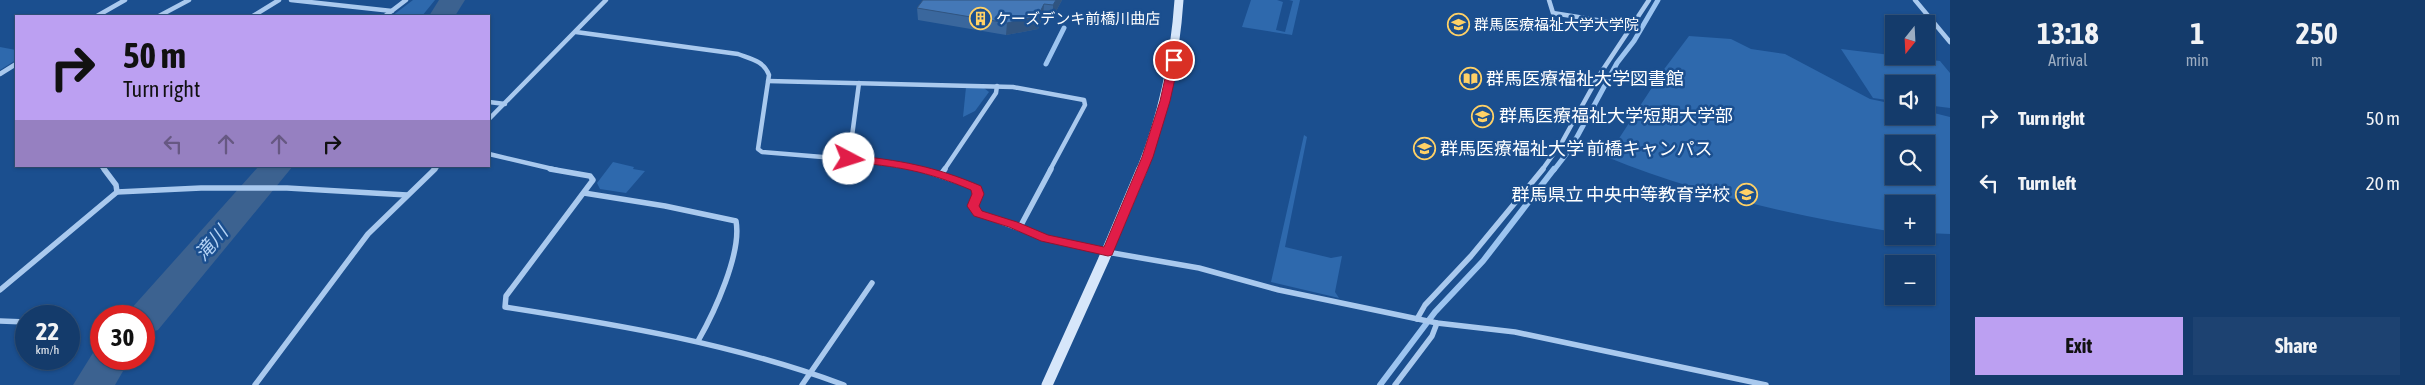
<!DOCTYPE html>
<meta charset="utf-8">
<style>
:root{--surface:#143b6b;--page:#1d4271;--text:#f1f3f6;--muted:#9dadc1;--line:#33557e;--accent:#bca0f2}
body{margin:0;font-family:"Asap Condensed","Noto Sans JP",sans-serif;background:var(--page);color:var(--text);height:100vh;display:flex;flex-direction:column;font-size:19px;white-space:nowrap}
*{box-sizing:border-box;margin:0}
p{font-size:16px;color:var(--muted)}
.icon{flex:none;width:28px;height:28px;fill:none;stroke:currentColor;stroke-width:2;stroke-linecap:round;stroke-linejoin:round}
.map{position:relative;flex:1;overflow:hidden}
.details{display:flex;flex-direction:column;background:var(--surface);width:475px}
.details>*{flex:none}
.guide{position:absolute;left:15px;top:15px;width:475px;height:152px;border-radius:0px;box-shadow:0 1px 4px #0004,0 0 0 1px var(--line);background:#bca0f2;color:#111;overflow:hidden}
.needle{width:32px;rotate:198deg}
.fabs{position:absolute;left:1885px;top:15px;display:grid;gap:10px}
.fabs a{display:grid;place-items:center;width:50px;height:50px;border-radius:0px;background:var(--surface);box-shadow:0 1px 4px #0004,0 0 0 1px var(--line);font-size:25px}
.speed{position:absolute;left:15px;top:305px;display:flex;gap:10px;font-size:25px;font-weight:700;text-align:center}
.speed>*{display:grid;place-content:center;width:65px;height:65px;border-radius:50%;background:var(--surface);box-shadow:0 1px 4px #0004,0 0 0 1px var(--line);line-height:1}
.speed small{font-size:12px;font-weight:400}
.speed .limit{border:8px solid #d22;background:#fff;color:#111}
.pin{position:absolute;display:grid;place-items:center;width:42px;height:42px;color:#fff;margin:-21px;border:2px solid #fff;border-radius:50%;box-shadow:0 1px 5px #0007}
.me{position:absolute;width:55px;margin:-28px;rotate:95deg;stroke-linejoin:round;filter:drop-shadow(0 0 4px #0008)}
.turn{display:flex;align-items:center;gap:18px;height:105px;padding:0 25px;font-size:22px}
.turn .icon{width:65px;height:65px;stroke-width:2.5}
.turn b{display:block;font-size:35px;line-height:42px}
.lanes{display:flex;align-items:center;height:48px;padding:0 25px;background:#0003;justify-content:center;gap:25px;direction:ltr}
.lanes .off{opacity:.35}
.eta{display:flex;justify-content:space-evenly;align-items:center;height:85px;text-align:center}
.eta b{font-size:30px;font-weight:700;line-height:35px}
.action{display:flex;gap:10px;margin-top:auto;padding:10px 25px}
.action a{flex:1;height:58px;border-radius:0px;background:var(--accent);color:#111;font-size:20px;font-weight:700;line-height:58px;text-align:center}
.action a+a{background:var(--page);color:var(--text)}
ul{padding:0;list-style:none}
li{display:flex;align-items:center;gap:15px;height:65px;padding:0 25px}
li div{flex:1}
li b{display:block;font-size:19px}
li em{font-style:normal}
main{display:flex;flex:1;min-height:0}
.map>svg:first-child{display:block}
</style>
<main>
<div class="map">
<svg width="1950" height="385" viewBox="0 0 1950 385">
<rect width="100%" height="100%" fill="#1b4f8f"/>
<g fill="#2e69ad" fill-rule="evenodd">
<polygon points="413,0 435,0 422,16 392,16"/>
<polygon points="1251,0 1277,0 1283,2 1276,30 1285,32 1293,1 1289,0 1300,0 1292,35 1242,27"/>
<path d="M 1689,36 L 1731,39 L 1751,49 L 1785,54 L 1870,99 L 1894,104 L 1894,116 L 1926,116 L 1926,111 L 1950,117 L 1950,234 L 1926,233 L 1926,204 L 1894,204 L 1894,232 C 1796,216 1700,195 1607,157 L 1662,72 ZM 1894,144 L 1926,144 L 1926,176 L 1894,176 Z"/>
<polygon points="0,47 16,50 16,60 0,70"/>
<polygon points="1841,49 1940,61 1950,73 1950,108 1926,105 1926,84 1894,84 1894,101 1873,98"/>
<polygon points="966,87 984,88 989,92 975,111 963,117"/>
<polygon points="1304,135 1307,137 1285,247 1331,258 1342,256 1335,292 1339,298 1271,282"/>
<polygon points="613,162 634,167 633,169 645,171 626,193 600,189 597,183"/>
</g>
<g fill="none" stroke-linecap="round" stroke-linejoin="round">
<g stroke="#9cc4f0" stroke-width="5">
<polyline points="1046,64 1064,28"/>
<polyline points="1554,170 1571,148 1617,63 1634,41 1658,0"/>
</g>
<polyline stroke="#9cc4f0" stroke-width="6" points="1380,385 1435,312 1483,261 1554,169"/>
<g fill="#3c6290" fill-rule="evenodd">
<polygon points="439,0 465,0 455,16 429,16"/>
<polygon points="259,166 293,166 158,330 144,334 144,316 127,316 130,310"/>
<polygon points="101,347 101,359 130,359 115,385 73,385 96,348"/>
</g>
<g stroke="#a9c9ee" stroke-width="4.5">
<polyline points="291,0 392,11"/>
<polyline points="1549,0 1553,13 1634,26"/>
<polyline points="1915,0 1950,42"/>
<polyline points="97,16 125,0"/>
<polyline points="159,16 189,0"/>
<polyline points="253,16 279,0"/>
<polyline points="385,16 406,0"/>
<path d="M 576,32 L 738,54 C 751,59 764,61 769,75 L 758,149 L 762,152 L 871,161 L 926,170"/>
<polyline points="0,74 16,64"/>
<polyline points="768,81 1013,87 1084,100 1085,105 1050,170"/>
<polyline points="489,102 505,104"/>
<polyline points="489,119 606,0"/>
<polyline points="489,154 557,170"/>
<polyline points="849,159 859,83"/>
<polyline points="101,166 105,170"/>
<polyline points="433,170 438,166"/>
<polyline points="944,170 996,93 997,86"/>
<polyline points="1542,170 1562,142 1598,77 1649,0"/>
</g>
<g stroke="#a9c9ee" stroke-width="5.5">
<path d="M 550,169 L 590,176 L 593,180 L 506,296 L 505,307 C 620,325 734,344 844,385"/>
<polyline points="920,169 977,188 978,194 973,207 975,212 1045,238 1107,252 1199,268 1279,290 1437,323 1515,332 1766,385"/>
<polyline points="942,173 945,169"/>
<polyline points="117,192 201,188 287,188 407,195"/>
<path d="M 584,193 L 665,206 L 736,221 C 742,253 714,313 698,341"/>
<polyline points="1020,227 1051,169"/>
<polyline points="0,290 117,192 116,185 104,169"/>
<polyline points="1417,319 1425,305 1471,256 1543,169"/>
<polyline points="0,321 26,322"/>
<polyline points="255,385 368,234 435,169"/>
<polyline points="802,385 872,283"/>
<polyline points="1395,385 1432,336 1437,323"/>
</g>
<path stroke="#d6e6fa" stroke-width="9" d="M 1141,170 C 1163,115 1175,59 1179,0"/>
<polyline stroke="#d6e6fa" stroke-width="11" points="1047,385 1103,261 1142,169"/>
</g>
<polygon fill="#3a679d" points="923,0 1062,0 1053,17 1043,16 1038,29 1006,35 918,20 917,8"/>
<g fill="#305480">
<polygon points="1056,0 1062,0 1053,17 1053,5"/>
<polygon points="1044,4 1043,16 1038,29 1006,35 1007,23"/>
</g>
<polygon fill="#4478b7" stroke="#305480" points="923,0 1056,0 1053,5 1044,4 1038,16 1007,23 917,8"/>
<path fill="#e11d48" stroke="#92132f" d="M 1174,57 L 1179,60 L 1170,101 L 1153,157 L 1112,255 L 1108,256 L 1041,241 L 1009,227 L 974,216 L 967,206 L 972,194 L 971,190 C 927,171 896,166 849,162 L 843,159 L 849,155 C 899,160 934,166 981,186 L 984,194 L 979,206 L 982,211 L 1017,222 L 1048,235 L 1104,247 L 1142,157 L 1160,101 L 1169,60 Z"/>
<defs>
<symbol id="building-ring" viewBox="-11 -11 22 22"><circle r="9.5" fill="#1b4f8f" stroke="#ffd166" stroke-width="1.5"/><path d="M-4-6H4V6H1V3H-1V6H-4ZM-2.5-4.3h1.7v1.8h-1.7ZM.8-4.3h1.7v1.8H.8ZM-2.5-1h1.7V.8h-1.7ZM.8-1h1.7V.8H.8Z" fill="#ffd166"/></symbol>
<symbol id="university-ring" viewBox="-11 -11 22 22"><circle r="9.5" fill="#1b4f8f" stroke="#ffd166" stroke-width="1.5"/><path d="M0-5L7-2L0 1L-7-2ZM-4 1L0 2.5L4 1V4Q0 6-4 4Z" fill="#ffd166"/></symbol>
<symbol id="library-ring" viewBox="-11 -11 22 22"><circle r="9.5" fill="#1b4f8f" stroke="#ffd166" stroke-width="1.5"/><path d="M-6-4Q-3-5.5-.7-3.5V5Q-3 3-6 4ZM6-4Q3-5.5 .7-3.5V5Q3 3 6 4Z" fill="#ffd166"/></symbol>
<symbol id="school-ring" viewBox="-11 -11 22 22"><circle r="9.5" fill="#1b4f8f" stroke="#ffd166" stroke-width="1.5"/><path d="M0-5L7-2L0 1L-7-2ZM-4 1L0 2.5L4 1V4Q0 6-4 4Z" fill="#ffd166"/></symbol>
</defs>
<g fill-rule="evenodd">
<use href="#building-ring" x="968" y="6" width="25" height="25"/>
<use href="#university-ring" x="1446" y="12" width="25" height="25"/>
<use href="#library-ring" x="1458" y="66" width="25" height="25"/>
<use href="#university-ring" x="1470" y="104" width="25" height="25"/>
<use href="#university-ring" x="1412" y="136" width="25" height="25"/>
<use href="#school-ring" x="1734" y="182" width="25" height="25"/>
</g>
<g text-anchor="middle" stroke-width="5" stroke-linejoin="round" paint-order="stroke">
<g font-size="15" fill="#fff" stroke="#1b4f8f" text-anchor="start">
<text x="996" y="24">ケーズデンキ前橋川曲店</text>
<text x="1474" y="30">群馬医療福祉大学大学院</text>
</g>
<g font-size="18" fill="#fff" stroke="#1b4f8f" text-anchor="start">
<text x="1486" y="85">群馬医療福祉大学図書館</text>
<text x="1499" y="122">群馬医療福祉大学短期大学部</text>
<text x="1440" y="155">群馬医療福祉大学 前橋キャンパス</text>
<text x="1730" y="201" text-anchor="end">群馬県立 中央中等教育学校</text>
</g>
<g font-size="19" font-style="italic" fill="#b5d3f5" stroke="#1b4f8f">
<text transform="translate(211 243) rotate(-49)" y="7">滝川</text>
</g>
</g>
</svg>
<div class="fabs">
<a><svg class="needle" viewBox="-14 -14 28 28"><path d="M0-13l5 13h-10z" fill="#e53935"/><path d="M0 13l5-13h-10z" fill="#9dadc1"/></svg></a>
<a><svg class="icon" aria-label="sound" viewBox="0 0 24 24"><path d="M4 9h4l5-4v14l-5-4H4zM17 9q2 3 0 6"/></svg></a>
<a><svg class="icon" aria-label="search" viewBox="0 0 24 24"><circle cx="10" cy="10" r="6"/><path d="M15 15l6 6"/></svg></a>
<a>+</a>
<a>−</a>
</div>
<div class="speed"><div>22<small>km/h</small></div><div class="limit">30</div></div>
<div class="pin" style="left:1174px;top:60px;background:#d93025"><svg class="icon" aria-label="arrive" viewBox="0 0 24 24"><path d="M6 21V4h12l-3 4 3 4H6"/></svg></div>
<svg class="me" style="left:849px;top:159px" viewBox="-20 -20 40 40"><circle r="19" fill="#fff"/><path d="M0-13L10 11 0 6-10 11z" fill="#e11d48"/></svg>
<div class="guide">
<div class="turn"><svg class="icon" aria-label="right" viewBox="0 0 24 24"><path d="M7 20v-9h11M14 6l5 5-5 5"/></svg><div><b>50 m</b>Turn right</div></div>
<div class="lanes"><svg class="icon off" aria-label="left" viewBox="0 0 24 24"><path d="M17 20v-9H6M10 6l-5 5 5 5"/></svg><svg class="icon off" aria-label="ahead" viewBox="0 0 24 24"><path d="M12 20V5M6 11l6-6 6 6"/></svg><svg class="icon off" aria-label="ahead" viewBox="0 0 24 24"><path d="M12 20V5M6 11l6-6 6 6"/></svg><svg class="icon" aria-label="right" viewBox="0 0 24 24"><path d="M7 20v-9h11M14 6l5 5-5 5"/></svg></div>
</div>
</div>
<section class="details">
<div class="eta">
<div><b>13:18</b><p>Arrival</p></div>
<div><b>1</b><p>min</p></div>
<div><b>250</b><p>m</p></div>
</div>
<ul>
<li><svg class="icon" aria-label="right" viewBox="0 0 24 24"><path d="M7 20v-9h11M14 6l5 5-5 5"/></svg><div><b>Turn right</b></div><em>50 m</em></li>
<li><svg class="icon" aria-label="left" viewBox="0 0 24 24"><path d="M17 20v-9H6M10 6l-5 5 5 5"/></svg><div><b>Turn left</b></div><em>20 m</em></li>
</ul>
<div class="action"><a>Exit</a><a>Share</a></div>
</section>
</main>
